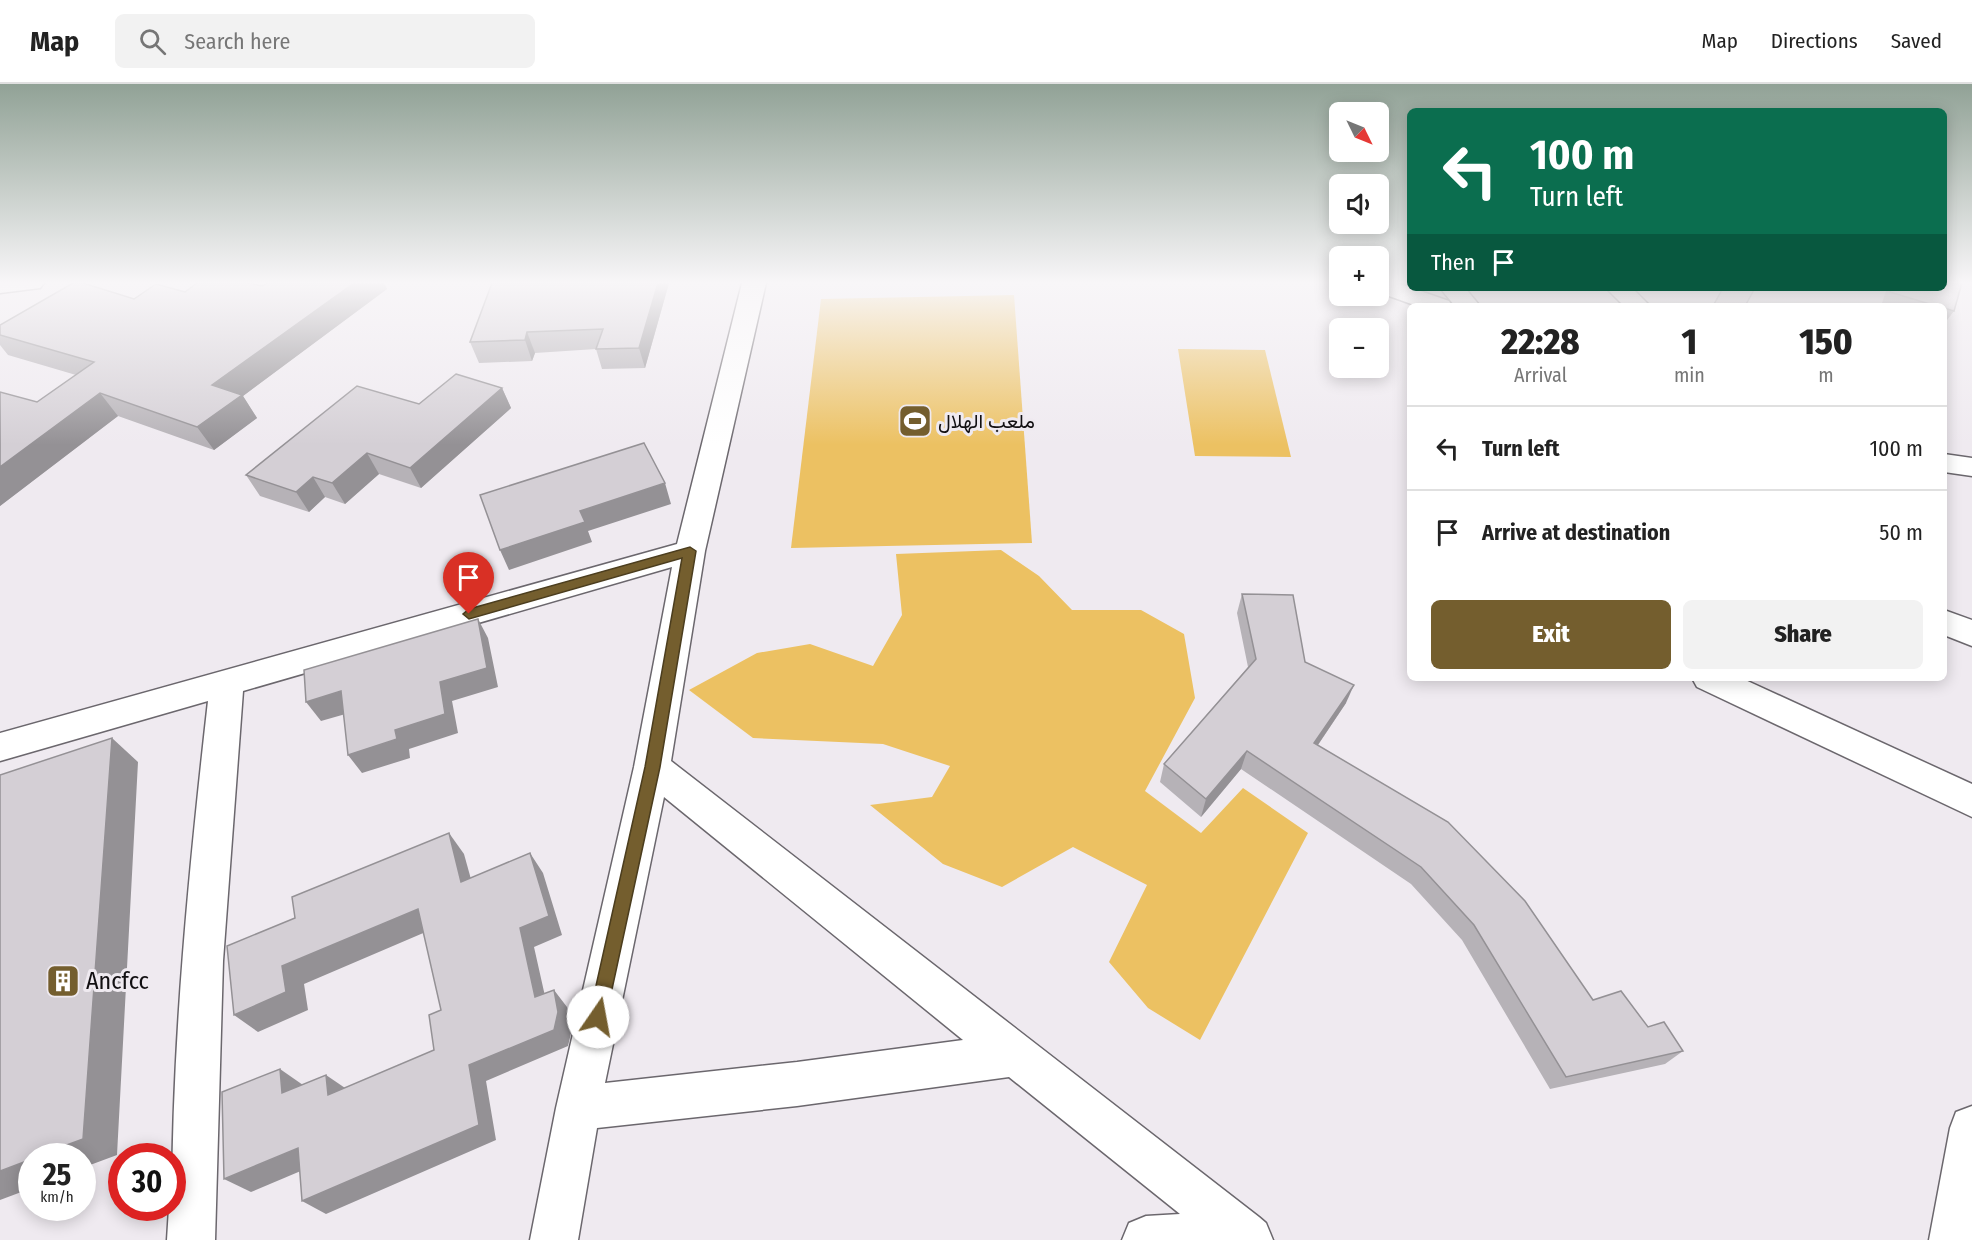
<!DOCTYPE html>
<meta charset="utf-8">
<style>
:root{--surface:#fff;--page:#f2f2f2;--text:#222;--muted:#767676;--line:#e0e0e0;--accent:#745e2e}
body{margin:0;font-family:"Fira Sans Condensed",Vazirmatn,sans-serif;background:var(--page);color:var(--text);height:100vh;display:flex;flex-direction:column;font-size:22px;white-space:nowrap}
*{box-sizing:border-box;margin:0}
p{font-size:20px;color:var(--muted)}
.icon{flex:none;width:33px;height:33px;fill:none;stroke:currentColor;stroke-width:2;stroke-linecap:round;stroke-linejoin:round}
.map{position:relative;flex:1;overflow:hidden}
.drawer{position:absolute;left:1407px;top:219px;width:540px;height:378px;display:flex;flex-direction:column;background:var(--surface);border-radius:9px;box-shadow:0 3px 15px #0003}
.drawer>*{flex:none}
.hud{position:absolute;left:1407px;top:24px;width:540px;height:183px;border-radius:9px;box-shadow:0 3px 15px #0003;background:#0b6e4f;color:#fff;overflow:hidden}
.needle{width:39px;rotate:133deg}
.controls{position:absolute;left:1329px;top:18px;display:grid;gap:12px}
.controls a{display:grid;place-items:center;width:60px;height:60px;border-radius:9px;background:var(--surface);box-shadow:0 3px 15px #0003;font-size:30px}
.speed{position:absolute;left:18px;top:1059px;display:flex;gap:12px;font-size:30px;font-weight:700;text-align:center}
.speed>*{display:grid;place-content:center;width:78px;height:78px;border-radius:50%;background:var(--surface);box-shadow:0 3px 15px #0003;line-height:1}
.speed small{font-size:15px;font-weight:400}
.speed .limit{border:9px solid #d22;background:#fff;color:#111}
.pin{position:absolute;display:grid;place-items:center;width:51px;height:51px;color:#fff;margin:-62px -26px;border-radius:50% 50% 50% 0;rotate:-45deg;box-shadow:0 0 6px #0007}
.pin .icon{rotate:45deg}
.me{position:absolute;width:66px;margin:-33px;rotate:12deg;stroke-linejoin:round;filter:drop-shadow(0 0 4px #0008)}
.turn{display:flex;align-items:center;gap:21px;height:126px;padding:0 24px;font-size:27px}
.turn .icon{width:78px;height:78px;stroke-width:2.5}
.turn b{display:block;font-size:42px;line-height:51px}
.then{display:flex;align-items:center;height:57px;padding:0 24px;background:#0003;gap:12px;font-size:22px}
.eta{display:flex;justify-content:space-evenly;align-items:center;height:102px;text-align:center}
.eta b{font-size:36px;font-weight:800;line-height:42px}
.cta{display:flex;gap:12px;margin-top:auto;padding:12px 24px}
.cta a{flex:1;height:69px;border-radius:9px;background:var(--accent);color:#fff;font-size:24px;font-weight:800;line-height:69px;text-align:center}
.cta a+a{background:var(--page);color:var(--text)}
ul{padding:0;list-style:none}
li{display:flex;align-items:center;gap:18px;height:84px;padding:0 24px;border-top:2px solid var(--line)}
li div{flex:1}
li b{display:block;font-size:22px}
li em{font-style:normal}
header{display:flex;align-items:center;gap:36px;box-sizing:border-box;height:84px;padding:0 30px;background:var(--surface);border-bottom:2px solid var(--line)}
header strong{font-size:28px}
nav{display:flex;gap:33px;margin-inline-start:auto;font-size:21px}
.search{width:420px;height:54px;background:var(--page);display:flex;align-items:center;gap:15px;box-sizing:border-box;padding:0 21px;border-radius:9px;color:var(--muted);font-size:22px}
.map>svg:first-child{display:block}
</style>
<header>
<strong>Map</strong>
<div class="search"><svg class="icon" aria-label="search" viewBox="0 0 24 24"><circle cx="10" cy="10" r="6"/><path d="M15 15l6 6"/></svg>Search here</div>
<nav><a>Map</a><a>Directions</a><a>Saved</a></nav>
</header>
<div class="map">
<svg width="1972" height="1156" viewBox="0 0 1972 1156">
<rect width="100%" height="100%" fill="#efeaf0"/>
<g fill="#ecc162">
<polygon points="1014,211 1032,459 791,464 821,215"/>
<polygon points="1178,265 1265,266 1291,373 1195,372"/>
<polygon points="1001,466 1039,492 1072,526 1141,526 1184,550 1195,614 1145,707 1201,749 1243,704 1308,749 1200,956 1148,924 1109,878 1147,801 1073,763 1002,803 943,780 870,721 932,713 950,682 883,660 753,654 689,606 757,569 810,560 873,582 902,531 896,470"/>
</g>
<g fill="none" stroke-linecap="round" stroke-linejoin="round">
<defs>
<g id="minor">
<polygon points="0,199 44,199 40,204 0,209"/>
<path d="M 742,199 L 766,199 L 705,467 L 671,677 L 1259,1133 L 1266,1139 L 1273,1156 L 1122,1156 L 1129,1139 L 1146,1132 L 1180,1130 L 1009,993 L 797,1022 L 597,1044 L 578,1156 L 530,1156 L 556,1024 L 634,683 L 672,483 L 243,607 L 223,877 L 215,1156 L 167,1156 L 169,1124 L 172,1124 C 172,957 189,785 208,617 L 0,677 L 0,649 L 677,460 ZM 664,713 L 963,956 L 797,978 L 605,999 Z"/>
<polygon points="1378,199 1397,199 1449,217 1452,222 1417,222 1378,208"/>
<polygon points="1440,204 1465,204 1480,222 1455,222"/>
<polygon points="1606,204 1632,204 1650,222 1624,222"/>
<polygon points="1944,370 1972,374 1972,392 1944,388"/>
<polygon points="1944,526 1972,536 1972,562 1944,551"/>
<polygon points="1692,594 1741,594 1972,700 1972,733 1697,603"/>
<polygon points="1972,1022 1972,1156 1929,1156 1950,1044 1956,1028"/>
</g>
</defs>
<use href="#minor" stroke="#6b676d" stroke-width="3"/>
<use href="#minor" fill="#fff" fill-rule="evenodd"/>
</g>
<g fill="#b6b2b7">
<polygon points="268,199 384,199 387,205 243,312 257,334 214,366 118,332 0,422 0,308 37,318 76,291 8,271 0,261 0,241 134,215 185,208 262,202"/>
<polygon points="669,199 645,284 602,285 596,265 535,269 532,277 479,279 470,258"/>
<polygon points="1887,204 1944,204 1954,227 1944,240 1944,222 1881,222"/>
<polygon points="502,304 511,324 421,404 379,390 345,420 325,413 309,428 260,412 246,391 419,320"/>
<polygon points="1242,510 1305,578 1346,619 1318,661 1593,916 1648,943 1683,967 1665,980 1550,1005 1462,856 1411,800 1241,685 1201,733 1160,698 1164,680 1248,583 1237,529"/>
</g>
<g fill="#949195">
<polygon points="354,199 384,199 387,205 243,312 257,334 214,366 197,343 212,301"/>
<polygon points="658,199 669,199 645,284 639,264"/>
<polygon points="527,248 535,269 532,277 525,256"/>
<polygon points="502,304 511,324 421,404 410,384"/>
<polygon points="100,309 118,332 0,422 0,383"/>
<polygon points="367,369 379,390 345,420 332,399"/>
<polygon points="313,393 325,413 309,428 296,408"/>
<polygon points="665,399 671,420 588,447 592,458 509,486 500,466 580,427"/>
<polygon points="478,535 488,554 498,603 452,617 458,649 409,665 410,674 362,689 348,671 395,646 440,598"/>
<polygon points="1354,601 1346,619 1307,677 1314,659"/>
<polygon points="341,607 356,627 321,637 306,618"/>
<polygon points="112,654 138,678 117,1071 82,1084 82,1072 37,1072"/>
<polygon points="1247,667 1241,685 1201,733 1206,715"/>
<polygon points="449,749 464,770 477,817 461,798"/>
<polygon points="530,769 543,789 562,851 534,863 549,930 535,913 520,844"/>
<polygon points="418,825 435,844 304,900 308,926 258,948 234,931 282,882"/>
<polygon points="554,906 567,923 572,945 568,962 486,997 496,1056 326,1130 302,1117 469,981"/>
<polygon points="280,985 303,1001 282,1009"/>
<polygon points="326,991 348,1006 328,1011"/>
<polygon points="298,1064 322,1078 251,1108 224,1095"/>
<polygon points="32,1075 32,1104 0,1116 0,1087"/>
</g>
<g fill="#d4cfd5" stroke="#949195" stroke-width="1.5">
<polygon points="73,199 83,199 134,215 156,200 185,208 197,199 248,199 262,202 268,199 354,199 212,301 242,311 197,343 100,309 0,383 0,308 37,318 94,278 0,251 0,241"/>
<polygon points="492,199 658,199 639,264 596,265 603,245 527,248 525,256 470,258"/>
<polygon points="1944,199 1962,199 1954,227 1944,224 1944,222 1936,222 1890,208 1892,204 1944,204"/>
<polygon points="1723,204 1755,204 1745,222 1713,222"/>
<polygon points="456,290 502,304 410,384 367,369 332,399 313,393 296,408 246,391 357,302 419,320"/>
<polygon points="644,359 665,399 580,427 585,438 500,466 480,411"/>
<polygon points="1242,510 1293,511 1305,578 1354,601 1314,659 1448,738 1525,817 1593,916 1621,907 1648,943 1664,938 1683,967 1566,993 1474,841 1421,783 1247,667 1206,715 1164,680 1256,575"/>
<polygon points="478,535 487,584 440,598 445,630 395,646 397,655 348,671 341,607 306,618 304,586"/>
<polygon points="112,654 83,1055 37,1072 32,1072 32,1075 0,1087 0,691"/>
<polygon points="449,749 461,798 530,769 549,832 520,844 535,913 554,906 558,928 554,946 469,981 479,1041 302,1117 298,1064 224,1095 222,1008 280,985 282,1009 326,991 328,1011 434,966 429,931 441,926 418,825 282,882 286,908 234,931 227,862 295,834 292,813"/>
</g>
<linearGradient id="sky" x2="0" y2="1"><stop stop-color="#91a296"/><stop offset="0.55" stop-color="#f8f6f8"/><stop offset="1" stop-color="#f8f6f8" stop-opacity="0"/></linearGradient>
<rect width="1972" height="361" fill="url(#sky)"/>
<polygon fill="#745e2e" stroke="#4b3d1e" stroke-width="1.5" points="690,463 696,467 660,683 606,933 604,939 598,942 592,939 589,933 645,683 682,474 469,535 463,530 469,525"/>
<defs>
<symbol id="stadium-square" viewBox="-11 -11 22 22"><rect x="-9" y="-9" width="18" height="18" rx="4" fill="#745e2e" stroke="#efeaf0"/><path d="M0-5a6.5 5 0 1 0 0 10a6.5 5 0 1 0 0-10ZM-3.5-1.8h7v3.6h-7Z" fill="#fff"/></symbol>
<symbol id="building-square" viewBox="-11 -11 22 22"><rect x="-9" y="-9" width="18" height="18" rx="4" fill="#745e2e" stroke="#efeaf0"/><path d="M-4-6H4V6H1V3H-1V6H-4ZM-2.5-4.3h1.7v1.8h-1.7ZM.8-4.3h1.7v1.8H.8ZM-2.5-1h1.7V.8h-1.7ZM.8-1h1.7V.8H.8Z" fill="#fff"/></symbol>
</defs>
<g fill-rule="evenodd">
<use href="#stadium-square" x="896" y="318" width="38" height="38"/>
<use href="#building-square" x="44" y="878" width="38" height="38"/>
</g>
<g text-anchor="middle" stroke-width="6" stroke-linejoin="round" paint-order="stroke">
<g font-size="20" fill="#121012" stroke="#efeaf0" text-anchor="start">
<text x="938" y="344">ملعب الهلال</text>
</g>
<g font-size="24" fill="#121012" stroke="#efeaf0" text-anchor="start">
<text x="86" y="905">Ancfcc</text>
</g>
</g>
</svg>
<div class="controls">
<a><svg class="needle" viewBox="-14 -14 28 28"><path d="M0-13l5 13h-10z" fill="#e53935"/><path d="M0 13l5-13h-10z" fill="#767676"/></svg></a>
<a><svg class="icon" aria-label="sound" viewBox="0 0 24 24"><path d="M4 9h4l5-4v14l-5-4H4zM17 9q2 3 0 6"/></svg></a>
<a>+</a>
<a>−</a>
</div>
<div class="speed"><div>25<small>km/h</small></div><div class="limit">30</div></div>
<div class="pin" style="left:469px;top:530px;background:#d93025"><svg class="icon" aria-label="arrive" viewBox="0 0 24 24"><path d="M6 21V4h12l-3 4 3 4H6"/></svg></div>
<svg class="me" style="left:598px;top:933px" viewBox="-20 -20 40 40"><circle r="19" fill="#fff"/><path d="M0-13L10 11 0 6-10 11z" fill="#745e2e"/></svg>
<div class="hud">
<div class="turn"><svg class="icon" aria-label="left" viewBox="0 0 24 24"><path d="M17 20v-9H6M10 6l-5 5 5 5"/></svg><div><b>100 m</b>Turn left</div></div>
<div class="then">Then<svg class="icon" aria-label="arrive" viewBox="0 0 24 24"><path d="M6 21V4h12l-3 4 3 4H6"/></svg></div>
</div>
<section class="drawer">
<div class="eta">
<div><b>22:28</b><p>Arrival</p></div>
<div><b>1</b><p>min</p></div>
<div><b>150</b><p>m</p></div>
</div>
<ul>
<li><svg class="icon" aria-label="left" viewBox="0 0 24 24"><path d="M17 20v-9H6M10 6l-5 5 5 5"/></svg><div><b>Turn left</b></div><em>100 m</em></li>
<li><svg class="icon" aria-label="arrive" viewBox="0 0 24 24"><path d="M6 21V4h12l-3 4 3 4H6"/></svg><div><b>Arrive at destination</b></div><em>50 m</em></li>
</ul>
<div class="cta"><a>Exit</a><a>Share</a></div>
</section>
</div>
